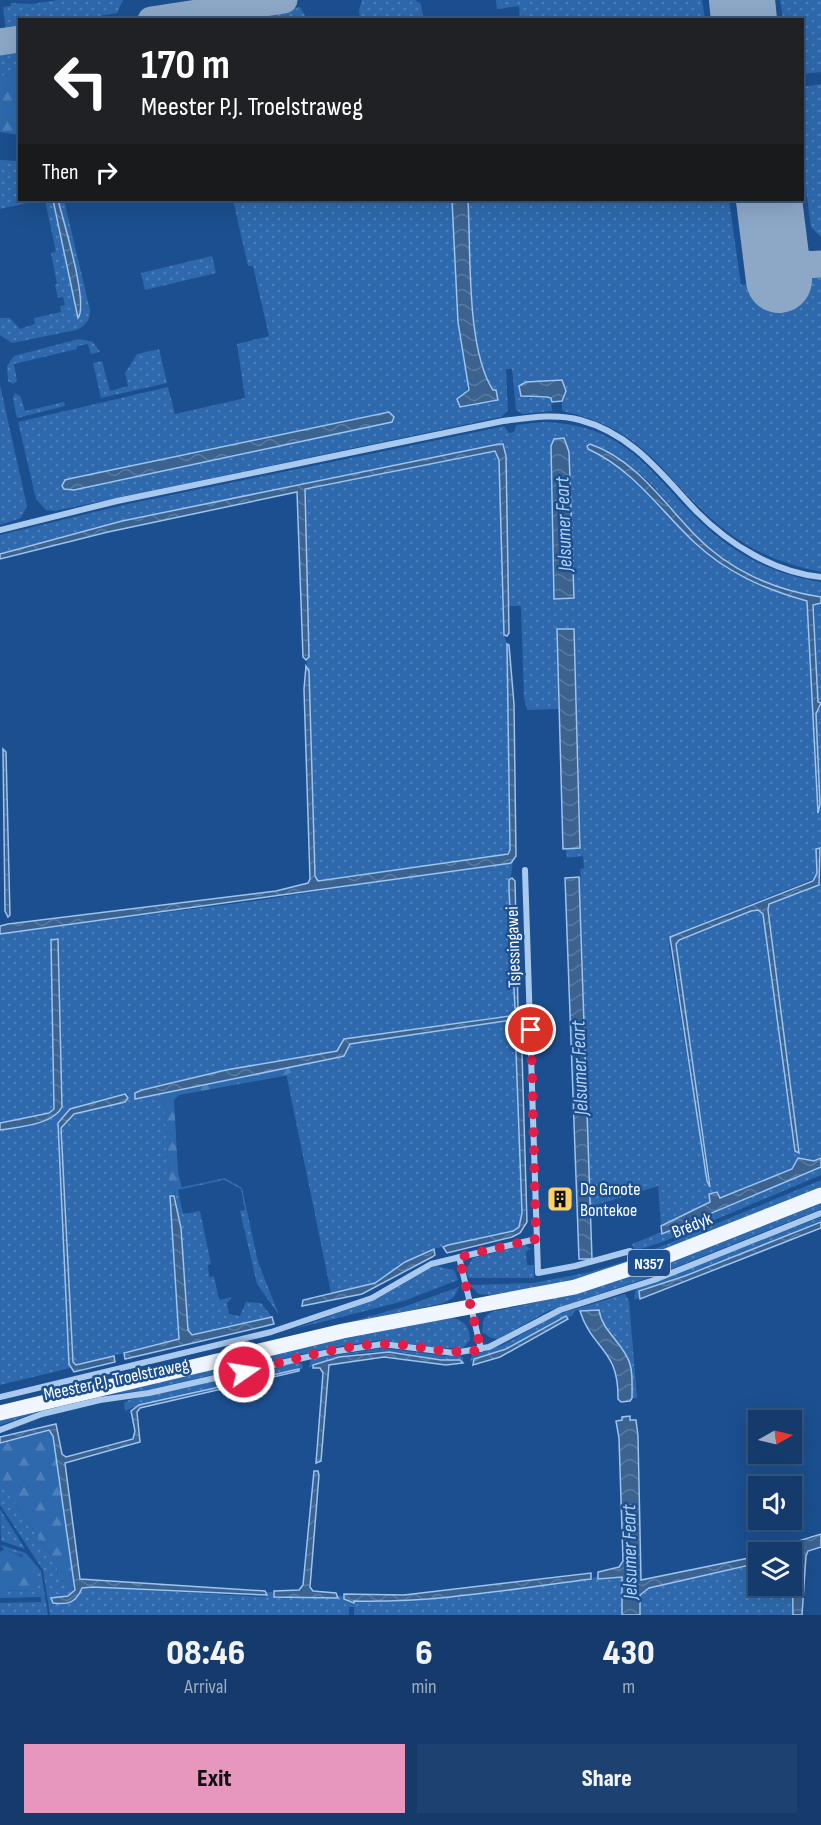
<!DOCTYPE html>
<meta charset="utf-8">
<style>
:root{--surface:#143b6b;--page:#1d4271;--text:#f1f3f6;--muted:#9dadc1;--line:#33557e;--accent:#e797bd}
body{margin:0;font-family:"Sofia Sans Condensed",sans-serif;background:var(--page);color:var(--text);height:100vh;display:flex;flex-direction:column;font-size:22px;white-space:nowrap}
*{box-sizing:border-box;margin:0}
p{font-size:20px;color:var(--muted)}
.icon{flex:none;width:33px;height:33px;fill:none;stroke:currentColor;stroke-width:2;stroke-linecap:round;stroke-linejoin:round}
.map{position:relative;height:1615px;overflow:hidden}
.drawer{display:flex;flex-direction:column;background:var(--surface);flex:1}
.drawer>*{flex:none}
.hud{position:absolute;left:18px;top:18px;width:786px;height:183px;border-radius:0px;box-shadow:0 6px 24px #0002,0 0 0 2px var(--line);background:#202124;color:#fff;overflow:hidden}
.needle{width:39px;rotate:82deg}
.controls{position:absolute;left:748px;top:1410px;display:grid;gap:12px}
.controls a{display:grid;place-items:center;width:54px;height:54px;border-radius:0px;background:var(--surface);box-shadow:0 6px 24px #0002,0 0 0 2px var(--line);font-size:30px}
.pin{position:absolute;display:grid;place-items:center;width:51px;height:51px;color:#fff;margin:-26px;border:3px solid #fff;border-radius:50%;box-shadow:0 2px 6px #0007}
.me{position:absolute;width:66px;margin:-33px;rotate:77deg;stroke-linejoin:round;filter:drop-shadow(0 0 4px #0008)}
.turn{display:flex;align-items:center;gap:21px;height:126px;padding:0 24px;font-size:27px}
.turn .icon{width:78px;height:78px;stroke-width:2.5}
.turn b{display:block;font-size:42px;line-height:51px}
.then{display:flex;align-items:center;height:57px;padding:0 24px;background:#0003;gap:12px;font-size:22px}
.eta{display:flex;justify-content:space-evenly;align-items:center;height:102px;text-align:center}
.eta b{font-size:36px;font-weight:800;line-height:42px}
.primary-button{display:flex;gap:12px;margin-top:auto;padding:12px 24px}
.primary-button a{flex:1;height:69px;border-radius:0px;background:var(--accent);color:#111;font-size:24px;font-weight:800;line-height:69px;text-align:center}
.primary-button a+a{background:var(--page);color:var(--text)}
.map>svg:first-child{display:block}
</style>
<div class="map">
<svg width="821" height="1615" viewBox="0 0 821 1615">
<defs>
<pattern id="green-dots" width="8" height="8" patternUnits="userSpaceOnUse" patternTransform="scale(1.5)"><rect width="8" height="8" fill="#2e69ad"/><path d="M2 2h.1M6 6h.1" fill="none" stroke="#4d80b9" stroke-width="1.8" stroke-linecap="round"/></pattern>
<pattern id="forest-firs" width="22" height="20" patternUnits="userSpaceOnUse" patternTransform="scale(1.5)"><rect width="22" height="20" fill="#2e69ad"/><path d="M5 1l3.5 6h-7zM16 11l3.5 6h-7z" fill="#4d80b9"/></pattern>
<pattern id="water-waves" width="16" height="10" patternUnits="userSpaceOnUse" patternTransform="scale(1.5)"><rect width="16" height="10" fill="#3c6290"/><path d="M0 5q4-4 8 0t8 0" fill="none" stroke="#597aa1"/></pattern>
</defs>
<rect width="100%" height="100%" fill="#1b4f8f"/>
<g fill="url(#green-dots)" fill-rule="evenodd">
<polygon points="57,0 123,0 117,13 82,19 20,20 19,30 6,32 3,7 11,6 11,3 32,4"/>
<polygon points="362,0 415,0 421,4 423,18 360,19 359,10"/>
<polygon points="496,0 702,0 705,19 520,19 519,6 497,9"/>
<polygon points="780,0 821,0 821,72 803,74 802,20 783,19"/>
<polygon points="300,7 307,19 265,19 269,12"/>
<polygon points="19,48 19,74 0,76 0,51"/>
<polygon points="821,84 821,237 811,227 803,166 802,87"/>
<polygon points="0,160 19,161 20,200 40,200 0,209"/>
<path d="M 45,200 L 53,200 L 78,318 L 82,308 L 58,200 L 64,200 L 90,310 C 90,320 86,326 76,330 L 12,343 L 0,335 L 0,318 L 10,318 L 20,329 L 35,324 L 34,318 L 61,312 L 60,306 L 65,305 L 63,297 L 58,298 L 55,285 L 57,284 L 51,253 L 56,252 Z"/>
<path d="M 233,200 L 452,200 L 458,322 L 468,383 L 466,394 L 491,403 L 498,400 L 496,390 L 493,391 C 467,349 471,251 468,200 L 729,200 L 741,285 L 821,274 L 821,572 C 786,565 754,553 725,530 C 661,480 653,431 562,411 L 562,398 L 525,395 L 528,398 L 551,398 L 552,411 L 523,414 L 516,410 L 512,369 L 506,369 L 508,410 L 501,417 L 55,511 L 46,510 L 36,499 L 18,422 L 168,387 L 175,414 L 245,398 L 237,344 L 269,336 L 253,266 L 248,266 Z"/>
<polygon points="212,256 216,273 145,290 141,273"/>
<polygon points="79,339 93,342 100,352 91,354 88,344 77,346 77,349 14,364 17,381 13,384 8,381 7,366 14,356"/>
<polygon points="159,349 167,383 101,398 93,363 102,361 110,391 128,386 125,373 137,354"/>
<polygon points="0,385 27,506 21,518 0,525"/>
<polygon points="15,393 21,397 25,411 64,402 65,406 17,418 13,398"/>
<path d="M 544,422 C 631,425 651,477 707,528 C 739,557 778,576 821,582 L 821,597 C 778,591 738,573 705,545 C 682,525 659,487 636,471 C 626,464 613,460 602,455 C 639,477 663,512 693,541 C 725,573 764,590 807,601 L 818,813 L 820,804 L 816,714 L 821,707 L 821,852 L 820,848 L 816,878 L 673,935 L 669,945 L 707,1181 L 711,1187 L 676,944 L 679,940 L 751,911 L 758,910 L 763,914 L 795,1151 L 798,1153 L 768,910 L 769,904 L 815,887 L 821,882 L 821,1158 L 814,1161 L 802,1158 L 792,1169 L 719,1198 L 716,1193 L 710,1194 L 710,1202 L 661,1226 L 658,1186 L 590,1207 L 579,877 L 581,877 L 580,869 L 584,868 L 583,856 L 567,858 L 566,849 L 580,848 L 581,840 L 574,629 L 557,630 L 560,709 L 527,710 L 524,698 L 521,606 L 508,606 L 506,456 L 499,444 L 122,521 L 0,554 L 0,535 L 128,504 L 491,429 L 504,426 L 509,433 L 514,432 L 516,425 ZM 565,442 L 569,452 L 573,598 L 555,599 L 552,446 L 555,443 Z"/>
<polygon points="495,451 499,460 504,635 507,644 510,850 503,856 318,882 315,876 309,671 307,666 303,492 309,487"/>
<polygon points="814,603 821,603 821,703 818,702"/>
<path d="M 513,861 L 509,890 L 515,1007 L 518,1008 L 518,1015 L 344,1039 L 337,1051 L 226,1070 L 135,1093 L 135,1098 L 164,1094 L 179,1339 L 175,1341 L 75,1365 L 73,1362 L 61,1128 L 74,1114 L 125,1102 L 71,1109 L 62,1118 L 58,1127 L 70,1368 L 0,1385 L 0,1130 C 18,1126 53,1125 62,1107 L 57,939 L 51,940 L 54,1109 L 49,1113 L 0,1123 L 0,934 L 254,901 Z"/>
<polygon points="512,1020 515,1025 522,1214 519,1227 513,1231 433,1249 405,1262 375,1283 331,1293 285,1068 340,1057 349,1044"/>
<polygon points="821,1167 821,1175 665,1241 635,1251 632,1244"/>
<polygon points="225,1178 242,1188 258,1262 279,1315 257,1284 240,1211 245,1210 241,1189 224,1180 178,1190 183,1214 200,1211 211,1264 208,1265 209,1277 214,1276 219,1300 232,1297 227,1303 229,1314 240,1316 246,1302 261,1303 272,1317 192,1335 188,1330 181,1228 174,1189"/>
<polygon points="821,1180 821,1189 646,1259 567,1282 491,1295 479,1294 470,1285 533,1283 590,1272 626,1261"/>
<polygon points="821,1200 821,1209 654,1276 548,1311 498,1339 491,1338 482,1332 484,1318 491,1312 569,1295"/>
<polygon points="821,1217 821,1222 685,1276 639,1291 640,1298 634,1299 636,1289"/>
<polygon points="525,1245 531,1249 526,1251 527,1265 534,1265 534,1278 468,1278 466,1269 473,1258"/>
<polygon points="436,1266 454,1270 458,1280 404,1301 294,1329 374,1300 418,1273"/>
<polygon points="459,1287 454,1297 444,1303 313,1332 403,1307"/>
<polygon points="625,1294 629,1301 637,1398 632,1398 631,1369 601,1321 599,1310 576,1310 572,1316 558,1319 506,1349 470,1362 472,1355 503,1345 556,1315"/>
<path d="M 452,1318 C 465,1320 470,1328 470,1340 L 463,1348 L 433,1348 L 382,1340 L 329,1348 L 147,1390 L 105,1395 L 44,1410 L 0,1425 L 0,1418 L 347,1336 Z"/>
<path d="M 383,1348 L 445,1356 L 462,1356 L 464,1363 C 458,1358 450,1361 442,1360 C 430,1359 417,1355 405,1353 C 375,1349 333,1354 309,1368 L 311,1359 Z"/>
<polygon points="298,1362 302,1364 303,1369 139,1405 125,1411 124,1403 129,1400"/>
<path d="M 0,1482 L 57,1564 L 58,1580 L 74,1582 L 73,1594 L 52,1598 L 62,1604 L 74,1601 L 82,1588 L 92,1587 L 265,1597 L 267,1592 L 272,1592 L 274,1597 L 344,1596 L 344,1599 C 381,1606 421,1599 458,1594 C 503,1589 547,1584 591,1579 L 598,1576 L 599,1579 L 622,1577 L 622,1615 L 354,1615 L 354,1607 L 349,1607 L 349,1615 L 50,1615 L 43,1570 L 0,1505 Z"/>
<polygon points="0,1510 0,1509 25,1549 1,1541"/>
<polygon points="1,1545 26,1553 41,1571 48,1615 0,1615 0,1603 41,1602 41,1597 0,1598 0,1591 35,1590 22,1555 4,1550"/>
<polygon points="792,1553 793,1615 640,1615 640,1595 649,1588 759,1563 759,1586 792,1586"/>
</g>
<g fill="url(#forest-firs)">
<polygon points="19,74 19,135 0,132 0,76"/>
<polygon points="297,1066 294,1071 284,1076 179,1095 174,1100 178,1172 182,1188 174,1189 174,1196 170,1196 164,1094"/>
<path d="M 49,1430 C 62,1443 71,1557 74,1582 L 58,1580 L 57,1564 L 0,1482 L 0,1443 Z"/>
<path d="M 4,1550 C 24,1555 41,1566 36,1590 L 0,1591 L 0,1552 Z"/>
</g>
<g fill="url(#water-waves)" stroke="#9cc4f0" stroke-width="1.5">
<path d="M 53,200 L 58,200 C 63,220 89,304 78,318 Z"/>
<path d="M 452,200 L 468,200 C 471,251 466,349 493,390 L 496,390 L 498,400 L 460,407 L 457,399 L 469,390 L 458,322 Z"/>
<polygon points="562,380 566,391 562,401 552,402 551,398 547,397 521,396 519,386 526,382"/>
<polygon points="389,412 394,417 392,422 74,490 64,489 62,486 65,480 73,478"/>
<polygon points="564,438 569,452 574,598 554,599 551,446 554,439"/>
<polygon points="499,444 503,444 506,456 509,633 507,636 504,635 499,460 495,451 305,489 309,657 306,660 303,657 297,492 108,532 0,559 0,554 122,521"/>
<path d="M 590,444 C 636,460 663,502 696,536 C 729,570 774,590 821,597 L 821,603 L 813,605 L 818,702 L 821,703 L 816,714 L 820,804 L 818,813 L 807,601 C 764,589 727,573 694,542 C 659,509 634,470 588,449 L 587,446 Z"/>
<polygon points="557,629 574,629 580,848 563,849"/>
<polygon points="507,644 509,645 514,704 516,856 511,863 0,934 0,926 8,924 276,891 308,883 310,879 304,689 306,666 309,671 315,876 318,881 508,854 510,850"/>
<polygon points="3,749 6,752 10,915 8,917 5,911"/>
<polygon points="820,848 819,885 769,904 768,910 799,1153 795,1151 763,914 758,910 751,911 679,940 676,944 710,1187 707,1181 670,937 813,881 817,873 816,849"/>
<polygon points="579,877 592,1259 579,1259 565,878"/>
<polygon points="512,878 515,881 518,1008 515,1008 509,890 509,880"/>
<path d="M 58,939 L 62,1107 C 53,1125 18,1127 0,1130 L 0,1123 L 49,1113 L 54,1109 L 51,940 Z"/>
<polygon points="518,1015 521,1019 527,1222 520,1233 512,1237 447,1253 443,1247 448,1245 513,1231 519,1227 522,1213 515,1025 512,1020 350,1044 344,1056 340,1057 135,1099 135,1093 142,1090 226,1070 337,1051 344,1039"/>
<polygon points="125,1094 128,1098 125,1102 74,1114 61,1128 73,1362 76,1365 114,1356 115,1362 74,1372 69,1364 58,1123 70,1109"/>
<polygon points="798,1158 814,1161 821,1158 821,1167 662,1234 661,1226 710,1202 709,1194 717,1192 720,1198 792,1169"/>
<polygon points="170,1196 174,1196 181,1228 188,1330 192,1335 272,1317 274,1324 125,1359 124,1353 179,1339"/>
<polygon points="821,1222 821,1228 640,1299 639,1291 685,1276"/>
<polygon points="434,1249 435,1255 432,1257 362,1294 302,1306 303,1300 375,1283 405,1262"/>
<path d="M 599,1310 C 602,1332 624,1343 630,1364 C 633,1374 632,1387 632,1398 L 630,1401 L 621,1402 L 618,1399 C 619,1348 592,1350 580,1311 Z"/>
<polygon points="566,1316 568,1319 500,1357 473,1365 474,1359 506,1349"/>
<polygon points="389,1352 441,1360 460,1360 463,1363 446,1365 384,1357 329,1365 321,1461 316,1463 323,1373 320,1368 313,1368 313,1365 339,1357"/>
<path d="M 299,1369 L 299,1371 L 140,1408 L 137,1412 L 140,1442 L 65,1463 L 80,1579 L 265,1591 L 267,1595 L 93,1587 L 82,1588 C 76,1603 68,1605 53,1603 L 51,1598 L 68,1596 L 75,1590 L 53,1436 L 49,1430 L 0,1443 L 0,1437 L 56,1424 L 62,1454 L 66,1457 L 133,1439 L 135,1431 L 131,1411 L 139,1405 Z"/>
<polygon points="630,1416 630,1420 636,1420 638,1436 641,1580 759,1556 759,1563 649,1588 640,1595 640,1615 622,1615 622,1577 598,1579 598,1572 619,1567 623,1561 619,1438 616,1421 622,1420 622,1417"/>
<polygon points="314,1471 318,1471 319,1475 310,1587 313,1591 336,1593 338,1598 274,1597 274,1591 299,1590 303,1585"/>
<polygon points="821,1534 821,1547 808,1551 806,1556 802,1615 793,1615 792,1548 795,1542"/>
<path d="M 591,1573 L 591,1579 C 513,1589 433,1603 354,1601 L 354,1603 L 344,1599 L 344,1594 L 404,1595 Z"/>
</g>
<g fill="none" stroke-linecap="round" stroke-linejoin="round">
<g stroke="#8da7c7" stroke-width="27">
<polyline points="151,20 284,0"/>
<polyline points="0,42 20,39"/>
<path d="M 773,234 C 780,258 796,267 821,264"/>
</g>
<g stroke="#8da7c7" stroke-width="66">
<polyline points="742,0 744,20"/>
<polyline points="769,200 779,280"/>
</g>
<g stroke="#a9c9ee" stroke-width="6">
<path d="M 0,530 L 117,501 L 503,421 C 528,418 555,413 580,420 C 633,434 662,475 697,512 C 730,545 774,572 821,577"/>
<polyline points="525,870 538,1273 575,1266 630,1251"/>
<polyline points="459,1257 481,1349"/>
<polyline points="0,1397 271,1332 372,1298 431,1264 536,1239"/>
<polyline points="0,1430 42,1414 100,1400 149,1393 325,1353 383,1344 454,1353 489,1347 560,1310 654,1280 821,1213"/>
</g>
<polyline stroke="#f0f6ff" stroke-width="15" points="0,1413 343,1331 575,1287 659,1259 821,1195"/>
</g>
<g fill="none" stroke-linecap="round" stroke-linejoin="round">
<path stroke="#e11d48" stroke-width="10" stroke-dasharray="0 18" d="M 244,1372 C 289,1361 338,1345 384,1344 C 419,1344 445,1356 481,1350 L 459,1257 L 536,1239 L 531,1030"/>
</g>
<defs>
<symbol id="building-square" viewBox="-11 -11 22 22"><rect x="-9" y="-9" width="18" height="18" rx="4" fill="#ffd166" stroke="#1b4f8f"/><path d="M-4-6H4V6H1V3H-1V6H-4ZM-2.5-4.3h1.7v1.8h-1.7ZM.8-4.3h1.7v1.8H.8ZM-2.5-1h1.7V.8h-1.7ZM.8-1h1.7V.8H.8Z" fill="#111"/></symbol>
</defs>
<g fill-rule="evenodd">
<use href="#building-square" x="545" y="1184" width="30" height="30"/>
</g>
<g text-anchor="middle" stroke-width="5" stroke-linejoin="round" paint-order="stroke">
<rect fill="#1b4f8f" stroke="#bbcadd" stroke-width="1.5" x="628" y="1250" width="42" height="26" rx="4.5"/>
<g font-size="16" font-weight="bold" fill="#fff">
<text x="649" y="1269">N357</text>
</g>
<g font-size="18" fill="#fff" stroke="#1b4f8f">
<text transform="translate(513 947) rotate(-92)" y="6">Tsjessingawei</text>
<text transform="translate(692 1225) rotate(-22)" y="6">Brédyk</text>
<text transform="translate(116 1379) rotate(-12)" y="6">Meester P.J. Troelstraweg</text>
</g>
<g font-size="18" fill="#fff" stroke="#1b4f8f" text-anchor="start">
<text x="580" y="1195">De Groote<tspan x="580" dy="21">Bontekoe</tspan></text>
</g>
<g font-size="20" font-style="italic" fill="#b5d3f5" stroke="#1b4f8f">
<text transform="translate(563 524) rotate(-92)" y="7">Jelsumer Feart</text>
<text transform="translate(579 1068) rotate(-92)" y="7">Jelsumer Feart</text>
<text transform="translate(629 1552) rotate(-91)" y="7">Jelsumer Feart</text>
</g>
</g>
</svg>
<div class="controls">
<a><svg class="needle" viewBox="-14 -14 28 28"><path d="M0-13l5 13h-10z" fill="#e53935"/><path d="M0 13l5-13h-10z" fill="#9dadc1"/></svg></a>
<a><svg class="icon" aria-label="sound" viewBox="0 0 24 24"><path d="M4 9h4l5-4v14l-5-4H4zM17 9q2 3 0 6"/></svg></a>
<a><svg class="icon" aria-label="layers" viewBox="0 0 24 24"><path d="M12 4l9 5-9 5-9-5zM3 14l9 5 9-5"/></svg></a>
</div>
<div class="pin" style="left:531px;top:1030px;background:#d93025"><svg class="icon" aria-label="arrive" viewBox="0 0 24 24"><path d="M6 21V4h12l-3 4 3 4H6"/></svg></div>
<svg class="me" style="left:244px;top:1372px" viewBox="-20 -20 40 40"><circle r="17" fill="#e11d48" stroke="#fff" stroke-width="3"/><path d="M0-11L8 9 0 5-8 9z" fill="#fff"/></svg>
<div class="hud">
<div class="turn"><svg class="icon" aria-label="left" viewBox="0 0 24 24"><path d="M17 20v-9H6M10 6l-5 5 5 5"/></svg><div><b>170 m</b>Meester P.J. Troelstraweg</div></div>
<div class="then">Then<svg class="icon" aria-label="right" viewBox="0 0 24 24"><path d="M7 20v-9h11M14 6l5 5-5 5"/></svg></div>
</div>
</div>
<section class="drawer">
<div class="eta">
<div><b>08:46</b><p>Arrival</p></div>
<div><b>6</b><p>min</p></div>
<div><b>430</b><p>m</p></div>
</div>
<div class="primary-button"><a>Exit</a><a>Share</a></div>
</section>
